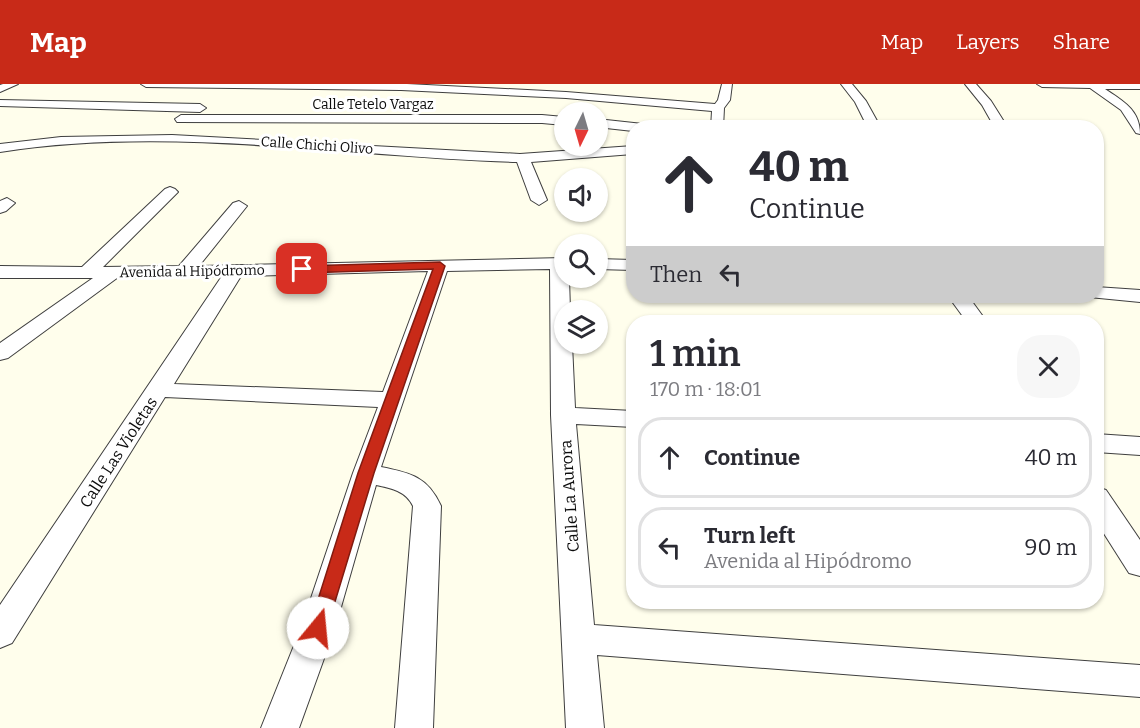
<!DOCTYPE html>
<meta charset="utf-8">
<style>
:root{--surface:#fff;--page:#f7f7f7;--text:#2b2b33;--muted:#7c7c81;--line:#e1e1e2;--accent:#c82a18}
body{margin:0;font-family:Bitter,serif;background:var(--page);color:var(--text);height:100vh;display:flex;flex-direction:column;font-size:22px;white-space:nowrap}
*{box-sizing:border-box;margin:0}
p{font-size:20px;color:var(--muted)}
.icon{flex:none;width:33px;height:33px;fill:none;stroke:currentColor;stroke-width:2;stroke-linecap:round;stroke-linejoin:round}
.map{position:relative;flex:1;overflow:hidden}
.side{position:absolute;left:626px;top:231px;width:478px;height:294px;display:flex;flex-direction:column;background:var(--surface);border-radius:24px;box-shadow:0 2px 4px #0004}
.side>*{flex:none}
.top-card{position:absolute;left:626px;top:36px;width:478px;height:183px;border-radius:24px;box-shadow:0 2px 4px #0004;background:#fff;color:var(--text);overflow:hidden}
.needle{width:39px;rotate:185deg}
.buttons{position:absolute;left:554px;top:18px;display:grid;gap:12px}
.buttons a{display:grid;place-items:center;width:54px;height:54px;border-radius:50%;background:var(--surface);box-shadow:0 2px 4px #0004;font-size:30px}
.pin{position:absolute;display:grid;place-items:center;width:51px;height:51px;color:#fff;margin:-26px;border-radius:12px;box-shadow:0 3px 9px #0006}
.me{position:absolute;width:66px;margin:-33px;rotate:17deg;stroke-linejoin:round;filter:drop-shadow(0 0 4px #0008)}
.turn{display:flex;align-items:center;gap:21px;height:126px;padding:0 24px;font-size:27px}
.turn .icon{width:78px;height:78px;stroke-width:2.5}
.turn b{display:block;font-size:42px;line-height:51px}
.then{display:flex;align-items:center;height:57px;padding:0 24px;background:#0003;gap:12px;font-size:22px}
.round{display:grid;place-items:center;flex:none;width:63px;height:63px;border-radius:24px;background:var(--page)}
.overview{display:flex;align-items:center;justify-content:space-between;height:102px;padding:0 24px}
h1{font-size:36px;font-weight:600;line-height:45px}
ul{padding:0;list-style:none}
li{display:flex;align-items:center;gap:18px;height:81px;margin:0 12px 9px;padding:0 12px;border:3px solid var(--line);border-radius:24px}
li div{flex:1}
li b{display:block;font-size:22px}
li em{font-style:normal}
header{display:flex;align-items:center;gap:36px;box-sizing:border-box;height:84px;padding:0 30px;background:var(--accent);color:#fff}
header strong{font-size:28px}
nav{display:flex;gap:33px;margin-inline-start:auto;font-size:21px}
.map>svg:first-child{display:block}
</style>
<header>
<strong>Map</strong>
<nav><a>Map</a><a>Layers</a><a>Share</a></nav>
</header>
<div class="map">
<svg width="1140" height="644" viewBox="0 0 1140 644">
<rect width="100%" height="100%" fill="#fffeec"/>
<g fill="none" stroke-linecap="round" stroke-linejoin="round">
<defs>
<g id="minor">
<polygon points="3,0 18,0 0,8 0,1"/>
<polygon points="141,0 407,0 566,8 715,20 718,16 722,0 732,0 730,16 724,24 723,44 711,44 712,27 566,14 401,6 146,3"/>
<polygon points="841,0 852,0 866,17 881,44 868,44 855,18"/>
<polygon points="965,0 976,0 991,17 1008,44 995,44 982,21"/>
<path d="M 1037,0 L 1140,0 L 1140,5 L 1105,5 C 1123,17 1140,26 1140,50 L 1136,49 L 1121,26 L 1090,4 L 1042,3 Z"/>
<polygon points="0,16 200,20 206,24 200,28 0,22"/>
<polygon points="181,31 542,31 564,33 564,41 542,39 177,38 175,35"/>
<polygon points="597,35 643,40 649,44 633,44 633,47 597,43"/>
<path d="M 172,51 L 520,70 L 633,62 L 633,70 L 531,78 L 547,116 L 539,121 L 531,116 L 517,78 C 345,73 171,41 0,68 L 0,60 L 61,53 Z"/>
<path d="M 170,103 L 175,105 L 178,108 L 103,183 L 179,182 L 233,119 L 239,117 L 247,122 L 199,182 L 564,174 L 564,194 L 569,194 L 570,226 L 564,226 L 564,260 L 572,260 L 575,324 L 633,327 L 633,343 L 576,340 L 594,541 L 1140,581 L 1140,613 L 597,571 L 604,644 L 566,644 L 551,331 L 550,185 L 447,187 L 381,383 C 411,389 428,393 441,422 L 433,644 L 395,644 L 413,422 C 406,407 391,404 376,401 L 335,544 L 299,644 L 261,644 L 301,544 L 353,389 L 378,323 L 165,313 L 12,559 L 0,564 L 0,521 L 222,192 L 117,194 L 8,274 L 0,276 L 0,259 L 93,194 L 0,194 L 0,182 L 82,183 L 165,105 ZM 428,187 L 383,308 L 174,300 L 241,192 Z"/>
<polygon points="7,114 15,119 6,127 0,129 0,117"/>
<polygon points="597,175 633,176 633,186 597,185"/>
<polygon points="1096,203 1140,206 1140,218 1089,213 1088,212 1096,212"/>
<polygon points="948,212 968,212 987,238 967,238"/>
<polygon points="1096,350 1140,353 1140,371 1096,368"/>
<polygon points="1096,403 1106,406 1140,456 1140,492 1129,489 1096,437"/>
</g>
</defs>
<use href="#minor" stroke="#3f3f3f" stroke-width="2"/>
<use href="#minor" fill="#fff" fill-rule="evenodd"/>
</g>
<polygon fill="#c82a18" stroke="#821b10" stroke-width="1.5" points="440,178 445,182 374,389 327,544 325,550 318,552 311,550 309,544 358,389 433,185 302,189 296,185 302,182"/>
<g text-anchor="middle" stroke-width="6" stroke-linejoin="round" paint-order="stroke">
<g font-size="14" fill="#0c0c0c" stroke="#fff">
<text x="373" y="25">Calle Tetelo Vargaz</text>
<text transform="translate(317 61) rotate(4)" y="5">Calle Chichi Olivo</text>
<text transform="translate(192 187) rotate(-1)" y="5">Avenida al Hipódromo</text>
</g>
<g font-size="16" fill="#0c0c0c" stroke="#fff">
<text transform="translate(118 368) rotate(-57)" y="6">Calle Las Violetas</text>
<text transform="translate(569 412) rotate(-94)" y="6">Calle La Aurora</text>
</g>
</g>
</svg>
<div class="buttons">
<a><svg class="needle" viewBox="-14 -14 28 28"><path d="M0-13l5 13h-10z" fill="#e53935"/><path d="M0 13l5-13h-10z" fill="#7c7c81"/></svg></a>
<a><svg class="icon" aria-label="sound" viewBox="0 0 24 24"><path d="M4 9h4l5-4v14l-5-4H4zM17 9q2 3 0 6"/></svg></a>
<a><svg class="icon" aria-label="search" viewBox="0 0 24 24"><circle cx="10" cy="10" r="6"/><path d="M15 15l6 6"/></svg></a>
<a><svg class="icon" aria-label="layers" viewBox="0 0 24 24"><path d="M12 4l9 5-9 5-9-5zM3 14l9 5 9-5"/></svg></a>
</div>
<div class="pin" style="left:302px;top:185px;background:#d93025"><svg class="icon" aria-label="arrive" viewBox="0 0 24 24"><path d="M6 21V4h12l-3 4 3 4H6"/></svg></div>
<svg class="me" style="left:318px;top:544px" viewBox="-20 -20 40 40"><circle r="19" fill="#fff"/><path d="M0-13L10 11 0 6-10 11z" fill="#c82a18"/></svg>
<div class="top-card">
<div class="turn"><svg class="icon" aria-label="ahead" viewBox="0 0 24 24"><path d="M12 20V5M6 11l6-6 6 6"/></svg><div><b>40 m</b>Continue</div></div>
<div class="then">Then<svg class="icon" aria-label="left" viewBox="0 0 24 24"><path d="M17 20v-9H6M10 6l-5 5 5 5"/></svg></div>
</div>
<section class="side">
<div class="overview"><div><h1>1 min</h1><p>170 m · 18:01</p></div><a class="round"><svg class="icon" aria-label="close" viewBox="0 0 24 24"><path d="M6 6l12 12M18 6L6 18"/></svg></a></div>
<ul>
<li><svg class="icon" aria-label="ahead" viewBox="0 0 24 24"><path d="M12 20V5M6 11l6-6 6 6"/></svg><div><b>Continue</b></div><em>40 m</em></li>
<li><svg class="icon" aria-label="left" viewBox="0 0 24 24"><path d="M17 20v-9H6M10 6l-5 5 5 5"/></svg><div><b>Turn left</b><p>Avenida al Hipódromo</p></div><em>90 m</em></li>
</ul>
</section>
</div>
